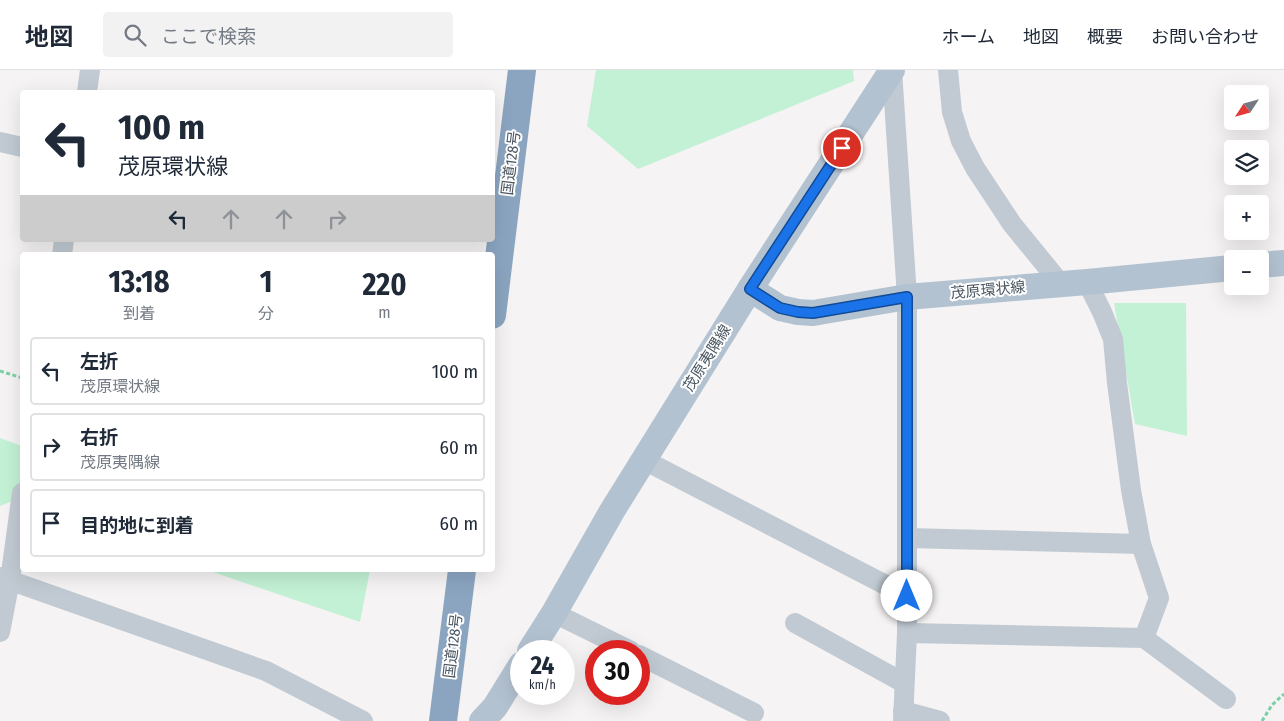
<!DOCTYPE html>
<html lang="ja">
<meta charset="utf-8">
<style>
:root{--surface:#fff;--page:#f2f2f3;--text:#1f2937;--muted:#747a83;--line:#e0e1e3}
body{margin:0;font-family:"Fira Sans Condensed","Noto Sans JP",sans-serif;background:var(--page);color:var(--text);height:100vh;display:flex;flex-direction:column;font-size:19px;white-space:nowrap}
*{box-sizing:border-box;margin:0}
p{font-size:16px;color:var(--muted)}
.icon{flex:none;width:28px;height:28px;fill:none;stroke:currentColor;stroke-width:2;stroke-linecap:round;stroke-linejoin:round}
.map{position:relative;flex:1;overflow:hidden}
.details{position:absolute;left:20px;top:182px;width:475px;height:320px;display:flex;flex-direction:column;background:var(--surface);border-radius:5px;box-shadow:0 5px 20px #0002}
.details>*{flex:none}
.guide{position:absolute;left:20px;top:20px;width:475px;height:152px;border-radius:5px;box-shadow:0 5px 20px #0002;background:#fff;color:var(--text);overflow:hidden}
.needle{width:32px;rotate:234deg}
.controls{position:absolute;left:1224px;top:15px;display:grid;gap:10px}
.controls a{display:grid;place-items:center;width:45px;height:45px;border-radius:5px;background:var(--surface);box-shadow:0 5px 20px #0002;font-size:25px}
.speed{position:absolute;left:510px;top:570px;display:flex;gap:10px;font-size:25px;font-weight:700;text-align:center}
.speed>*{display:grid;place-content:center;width:65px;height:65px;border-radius:50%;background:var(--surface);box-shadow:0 5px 20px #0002;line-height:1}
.speed small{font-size:12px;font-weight:400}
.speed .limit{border:8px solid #d22;background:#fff;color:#111}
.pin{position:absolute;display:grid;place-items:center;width:42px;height:42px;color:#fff;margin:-21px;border:2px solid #fff;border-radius:50%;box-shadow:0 1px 5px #0007}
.me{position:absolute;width:55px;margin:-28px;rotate:0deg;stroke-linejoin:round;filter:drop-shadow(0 0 4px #0008)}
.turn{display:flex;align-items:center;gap:18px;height:105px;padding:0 15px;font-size:22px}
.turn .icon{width:65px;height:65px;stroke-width:2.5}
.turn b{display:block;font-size:35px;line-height:42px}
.lanes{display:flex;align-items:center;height:48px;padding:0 15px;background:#0003;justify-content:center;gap:25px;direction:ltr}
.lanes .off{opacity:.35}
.eta{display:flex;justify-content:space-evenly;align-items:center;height:85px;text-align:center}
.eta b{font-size:30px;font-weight:700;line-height:35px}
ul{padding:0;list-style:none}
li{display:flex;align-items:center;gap:15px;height:68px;margin:0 10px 8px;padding:0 5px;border:2px solid var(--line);border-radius:5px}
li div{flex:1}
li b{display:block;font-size:19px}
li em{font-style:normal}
header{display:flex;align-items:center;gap:30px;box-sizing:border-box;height:70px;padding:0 25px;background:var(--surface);border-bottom:1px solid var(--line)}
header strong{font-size:24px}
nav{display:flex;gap:28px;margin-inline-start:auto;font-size:18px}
.search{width:350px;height:45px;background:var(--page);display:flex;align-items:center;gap:12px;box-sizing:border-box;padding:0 18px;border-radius:5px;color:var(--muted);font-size:19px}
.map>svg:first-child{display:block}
</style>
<header>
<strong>地図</strong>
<div class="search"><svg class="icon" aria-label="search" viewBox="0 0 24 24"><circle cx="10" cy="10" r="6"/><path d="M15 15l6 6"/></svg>ここで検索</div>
<nav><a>ホーム</a><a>地図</a><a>概要</a><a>お問い合わせ</a></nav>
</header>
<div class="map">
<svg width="1284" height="651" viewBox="0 0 1284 651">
<rect width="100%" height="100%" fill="#f5f3f3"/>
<g fill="#c3f1d5">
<polygon points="596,0 853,0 854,11 638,99 587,56"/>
<polygon points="1114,233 1186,233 1187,366 1135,354"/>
<polygon points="0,368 22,376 22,427 0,436"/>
<polygon points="207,500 370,500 360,552"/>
</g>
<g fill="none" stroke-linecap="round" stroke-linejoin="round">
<g stroke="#7ad0a6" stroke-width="3" stroke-dasharray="4 2.5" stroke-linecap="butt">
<polyline points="0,301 22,308"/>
<polyline points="1262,651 1272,635 1284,624"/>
</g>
<g stroke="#c1cad2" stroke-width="20">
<polyline points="892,0 907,227 907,563 903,651"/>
<polyline points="948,0 952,42 961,71 975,98 1012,154 1061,214"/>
<polyline points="87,22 90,0"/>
<polyline points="0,72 22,77"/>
<polyline points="62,185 64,170"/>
<polyline points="1087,212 1102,242 1113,269 1117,313 1131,420 1141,474 1159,528 1144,568"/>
<polyline points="644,390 907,526"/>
<polyline points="907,468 1141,474"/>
<polyline points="0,507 266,601 363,651"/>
<polyline points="554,543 631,581"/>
<polyline points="795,553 904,613"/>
<polyline points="0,562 10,510 22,423"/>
<polyline points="907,563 1144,568 1226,629"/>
<polyline points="639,585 754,643"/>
<polyline points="903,641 940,651"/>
</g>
<g stroke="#b3c2d1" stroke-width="26">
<polyline points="1260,195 1284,193"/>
<polyline points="750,219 780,238 798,242 813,243 907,227 1087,212 1232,198"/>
<polyline points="530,581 554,543 612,441 750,219 892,0"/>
<polyline points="482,651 495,637 521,595"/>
</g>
<g stroke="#8ba5c1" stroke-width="28">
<polyline points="492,245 522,0"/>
<polyline points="443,651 462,500"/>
</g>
</g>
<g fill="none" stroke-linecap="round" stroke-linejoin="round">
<defs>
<polyline id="route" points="842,78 750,219 780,238 798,242 813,243 907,227 907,526"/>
</defs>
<use href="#route" stroke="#114b97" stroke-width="12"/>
<use href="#route" stroke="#1a73e8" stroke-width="9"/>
</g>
<g text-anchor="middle" stroke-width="4" stroke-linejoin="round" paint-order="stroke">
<g font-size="15" fill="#4a5661" stroke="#fff">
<text transform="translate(511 93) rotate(-83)" y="5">国道128号</text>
<text transform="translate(988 220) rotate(-5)" y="5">茂原環状線</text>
<text transform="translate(707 288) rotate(-58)" y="5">茂原夷隅線</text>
<text transform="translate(453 576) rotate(-83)" y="5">国道128号</text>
</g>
</g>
</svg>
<div class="controls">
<a><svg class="needle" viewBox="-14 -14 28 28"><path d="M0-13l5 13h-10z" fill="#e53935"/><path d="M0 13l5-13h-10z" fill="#747a83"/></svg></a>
<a><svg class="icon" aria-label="layers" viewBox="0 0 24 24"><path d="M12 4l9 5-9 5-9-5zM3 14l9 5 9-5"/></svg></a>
<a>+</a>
<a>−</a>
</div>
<div class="speed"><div>24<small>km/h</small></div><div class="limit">30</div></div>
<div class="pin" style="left:842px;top:78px;background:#d93025"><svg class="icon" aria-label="arrive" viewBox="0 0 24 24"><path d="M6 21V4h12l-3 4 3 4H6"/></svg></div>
<svg class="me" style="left:907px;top:526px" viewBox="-20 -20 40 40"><circle r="19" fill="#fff"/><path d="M0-13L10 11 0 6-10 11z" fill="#1a73e8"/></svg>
<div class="guide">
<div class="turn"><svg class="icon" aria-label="left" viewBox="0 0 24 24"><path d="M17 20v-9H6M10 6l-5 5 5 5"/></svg><div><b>100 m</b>茂原環状線</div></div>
<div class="lanes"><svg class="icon" aria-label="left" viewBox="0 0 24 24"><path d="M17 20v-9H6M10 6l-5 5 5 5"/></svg><svg class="icon off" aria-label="ahead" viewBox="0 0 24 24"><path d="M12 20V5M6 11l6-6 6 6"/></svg><svg class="icon off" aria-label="ahead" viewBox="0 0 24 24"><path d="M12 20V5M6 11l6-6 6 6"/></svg><svg class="icon off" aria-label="right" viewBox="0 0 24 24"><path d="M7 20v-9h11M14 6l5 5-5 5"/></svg></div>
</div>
<section class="details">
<div class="eta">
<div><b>13:18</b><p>到着</p></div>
<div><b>1</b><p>分</p></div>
<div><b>220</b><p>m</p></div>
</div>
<ul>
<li><svg class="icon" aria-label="left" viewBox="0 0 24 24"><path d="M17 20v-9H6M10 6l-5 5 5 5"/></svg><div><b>左折</b><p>茂原環状線</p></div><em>100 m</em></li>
<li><svg class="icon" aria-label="right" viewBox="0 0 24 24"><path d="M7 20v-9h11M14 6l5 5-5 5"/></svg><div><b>右折</b><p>茂原夷隅線</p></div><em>60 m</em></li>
<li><svg class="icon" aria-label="arrive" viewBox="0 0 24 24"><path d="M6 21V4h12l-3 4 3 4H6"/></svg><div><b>目的地に到着</b></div><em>60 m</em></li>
</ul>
</section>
</div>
